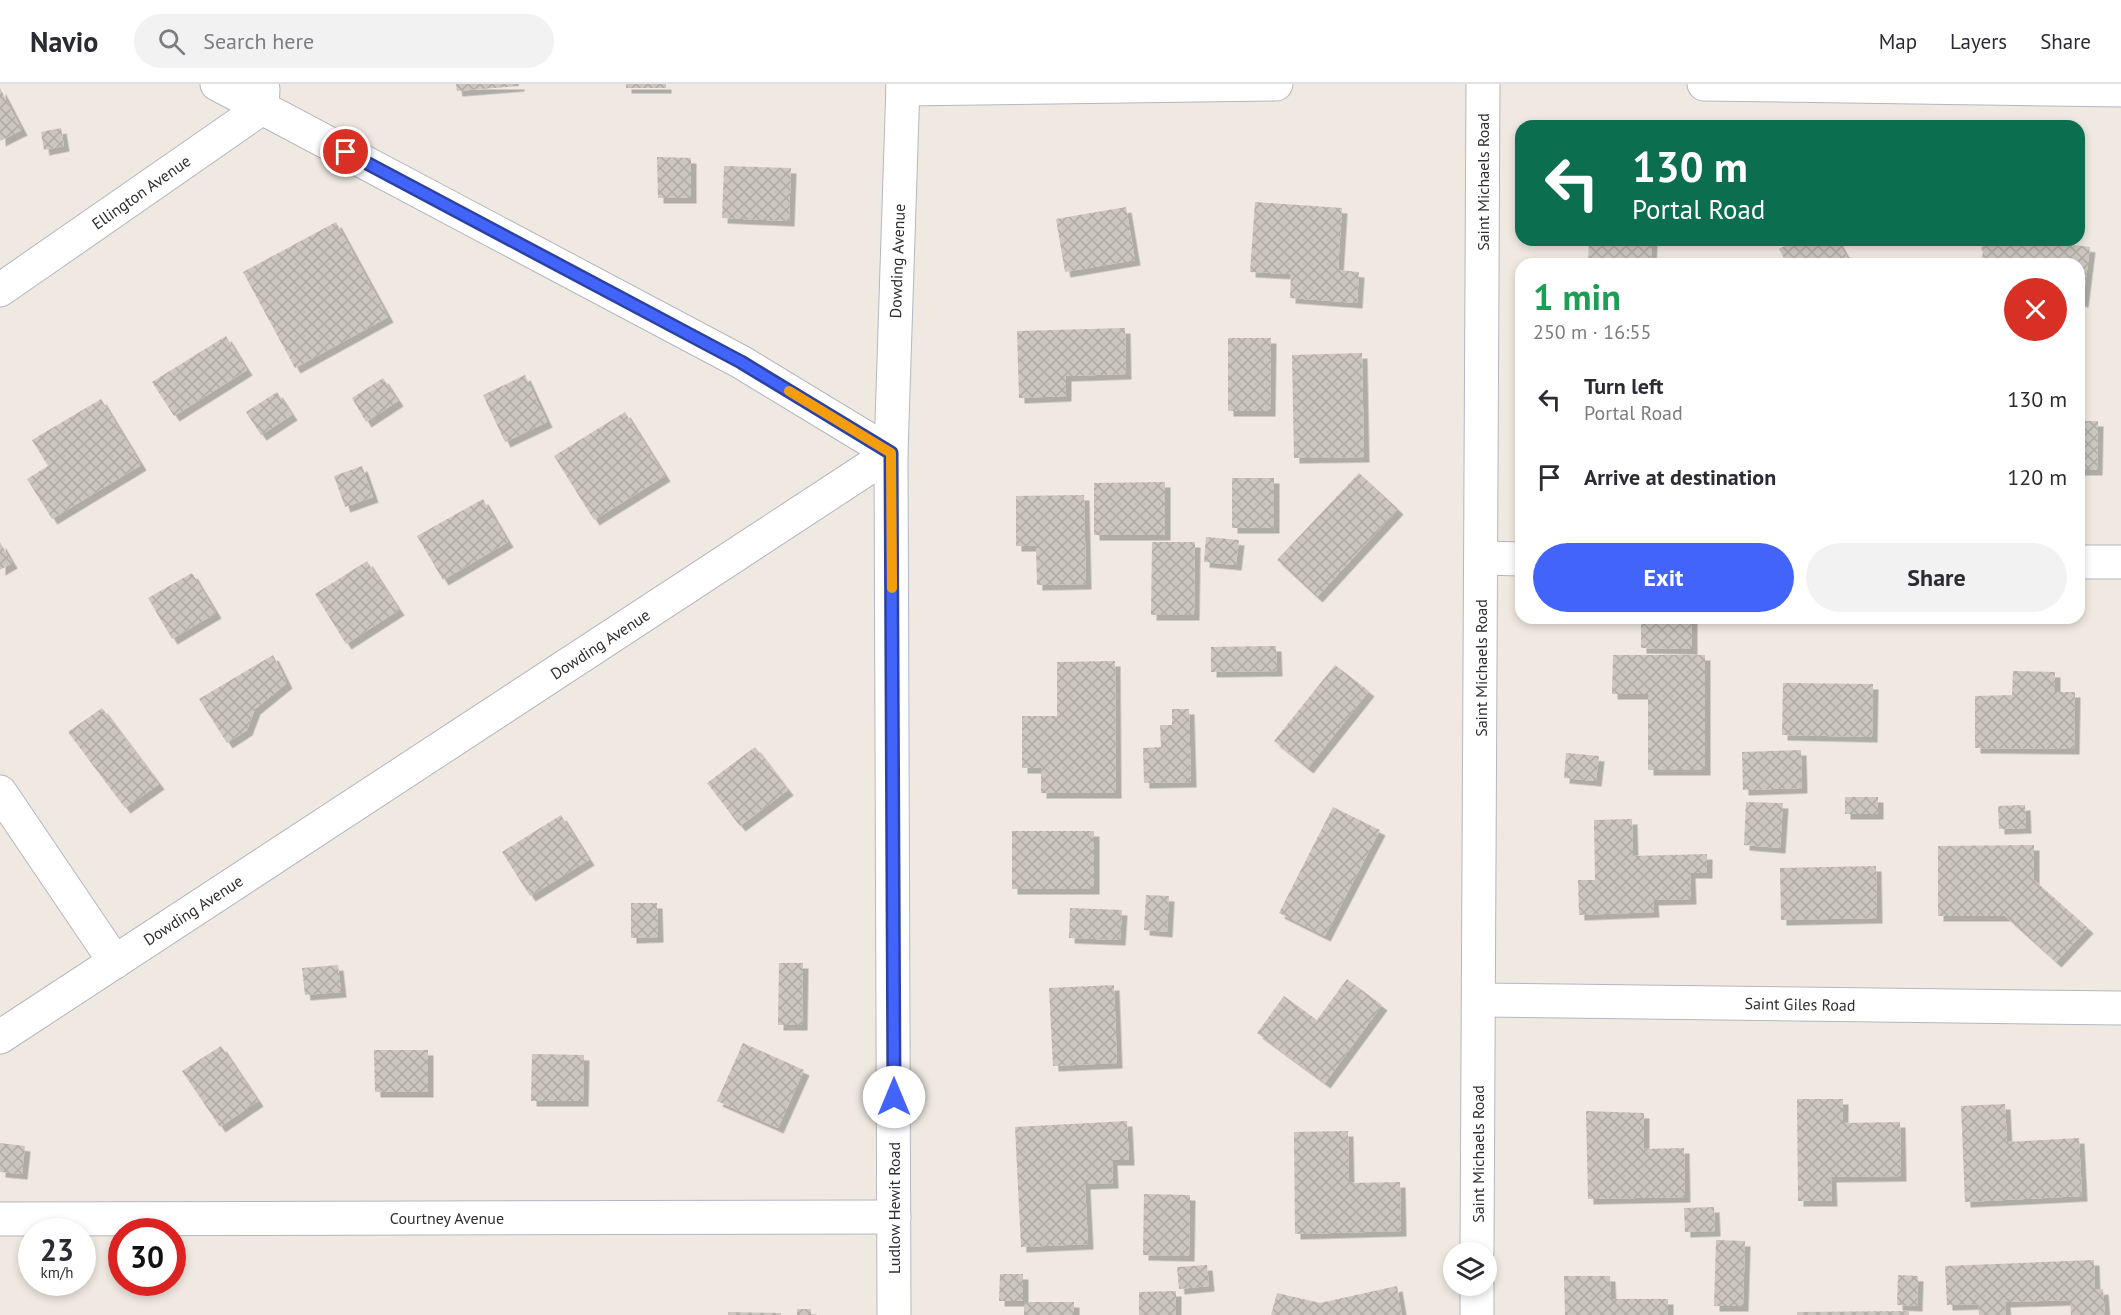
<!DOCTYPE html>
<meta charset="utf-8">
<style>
:root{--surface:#fff;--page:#f2f2f3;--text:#2b2b33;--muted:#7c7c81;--line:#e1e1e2;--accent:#4264fb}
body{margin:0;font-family:"PT Sans",sans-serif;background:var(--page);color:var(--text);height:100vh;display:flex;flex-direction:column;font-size:22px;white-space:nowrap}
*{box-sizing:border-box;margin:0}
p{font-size:20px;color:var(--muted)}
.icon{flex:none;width:33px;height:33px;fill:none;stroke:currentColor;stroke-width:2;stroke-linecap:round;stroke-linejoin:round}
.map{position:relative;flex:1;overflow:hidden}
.details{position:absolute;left:1515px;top:174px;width:570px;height:366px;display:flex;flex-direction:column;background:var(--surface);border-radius:18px;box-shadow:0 3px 9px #0003}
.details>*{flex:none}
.banner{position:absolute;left:1515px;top:36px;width:570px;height:126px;border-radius:18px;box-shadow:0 3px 9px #0003;background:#0b6e4f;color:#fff;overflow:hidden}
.tools{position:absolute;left:1443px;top:1158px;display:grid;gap:12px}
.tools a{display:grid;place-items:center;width:54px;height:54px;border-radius:50%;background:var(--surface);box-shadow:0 3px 9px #0003;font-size:30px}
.speed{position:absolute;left:18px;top:1134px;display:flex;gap:12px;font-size:30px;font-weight:700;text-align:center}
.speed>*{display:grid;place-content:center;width:78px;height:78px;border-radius:50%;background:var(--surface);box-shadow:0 3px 9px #0003;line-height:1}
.speed small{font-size:15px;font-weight:400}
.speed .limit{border:9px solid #d22;background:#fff;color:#111}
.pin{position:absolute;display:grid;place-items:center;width:51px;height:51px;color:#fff;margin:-26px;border:3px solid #fff;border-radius:50%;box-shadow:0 2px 6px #0007}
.me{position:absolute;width:66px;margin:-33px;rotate:0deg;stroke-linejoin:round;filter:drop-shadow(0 0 4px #0008)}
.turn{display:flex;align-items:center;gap:21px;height:126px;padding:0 18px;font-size:27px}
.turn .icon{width:78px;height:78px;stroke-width:2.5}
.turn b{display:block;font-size:42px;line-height:51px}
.round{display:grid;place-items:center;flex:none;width:63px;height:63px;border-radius:32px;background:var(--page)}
.head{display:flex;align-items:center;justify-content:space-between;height:102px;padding:0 18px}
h1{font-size:36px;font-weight:800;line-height:45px;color:#1e9e55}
.primary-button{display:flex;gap:12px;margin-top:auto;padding:12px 18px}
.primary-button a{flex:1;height:69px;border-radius:36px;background:var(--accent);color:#fff;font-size:24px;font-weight:800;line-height:69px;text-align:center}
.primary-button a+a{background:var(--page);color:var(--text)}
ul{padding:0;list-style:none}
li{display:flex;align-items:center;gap:18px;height:78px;padding:0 18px}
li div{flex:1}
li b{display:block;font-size:22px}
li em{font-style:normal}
header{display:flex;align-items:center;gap:36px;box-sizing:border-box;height:84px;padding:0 30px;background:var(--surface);border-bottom:2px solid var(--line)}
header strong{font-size:28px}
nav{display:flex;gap:33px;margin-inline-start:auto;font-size:21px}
.search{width:420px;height:54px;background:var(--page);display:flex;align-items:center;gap:15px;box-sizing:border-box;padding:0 21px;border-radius:33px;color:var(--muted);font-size:22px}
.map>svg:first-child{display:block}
</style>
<header>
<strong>Navio</strong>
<div class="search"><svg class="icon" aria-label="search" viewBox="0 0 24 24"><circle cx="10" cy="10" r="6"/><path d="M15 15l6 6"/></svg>Search here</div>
<nav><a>Map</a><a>Layers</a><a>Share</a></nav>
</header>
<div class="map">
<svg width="2121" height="1231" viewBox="0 0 2121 1231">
<defs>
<pattern id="building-cross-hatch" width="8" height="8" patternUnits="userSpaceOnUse" patternTransform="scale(1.5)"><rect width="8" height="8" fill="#cbc7bf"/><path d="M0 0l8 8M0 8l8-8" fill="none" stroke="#afaba4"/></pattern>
<filter id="shadow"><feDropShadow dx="5.5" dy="5.5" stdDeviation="0" flood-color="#0004"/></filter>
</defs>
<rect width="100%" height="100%" fill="#efe9e1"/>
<g fill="url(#building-cross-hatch)" filter="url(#shadow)">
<polygon points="456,0 519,0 519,2 457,7"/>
<rect x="626" y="0" width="40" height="4"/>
<polygon points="0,4 22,46 0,57"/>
<polygon points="61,44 64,62 44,66 41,48"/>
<polygon points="657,73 691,74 691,114 658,114"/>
<polygon points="724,82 791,84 789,137 722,134"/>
<polygon points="1255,118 1342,124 1338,186 1359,188 1357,219 1290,214 1291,190 1250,188"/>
<polygon points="1126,123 1135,176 1065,188 1056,135"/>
<polygon points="336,138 388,233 295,284 243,188"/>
<polygon points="1589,156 1652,156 1651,180 1588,180"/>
<polygon points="1795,156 1837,156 1851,180 1787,180 1779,165 1795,157"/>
<polygon points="1977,156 2036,156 2090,163 2083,218 2079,217 2079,180 1981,180 1984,161 1976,161"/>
<rect x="1944" y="174" width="30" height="6"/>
<polygon points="1125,244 1126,290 1066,292 1066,312 1019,314 1017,247"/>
<polygon points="226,252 247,286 174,332 152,298"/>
<polygon points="1228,254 1271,254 1270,327 1228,327"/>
<polygon points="1362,269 1364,373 1294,374 1292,271"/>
<polygon points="525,291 547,338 505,358 483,311"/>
<polygon points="383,294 398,317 366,338 352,314"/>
<polygon points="277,308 292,331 261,351 246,328"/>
<polygon points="101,315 141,381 52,435 27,395 48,382 32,356"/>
<polygon points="625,328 665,392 594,436 554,372"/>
<polygon points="2079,337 2098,337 2097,386 2079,386"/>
<polygon points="362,382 373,413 345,423 334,392"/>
<polygon points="1359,389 1398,425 1317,513 1277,476"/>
<rect x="1232" y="394" width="42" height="50"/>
<polygon points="1165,398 1165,451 1094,451 1094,399"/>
<polygon points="1084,411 1086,500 1037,501 1036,462 1016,462 1016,412"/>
<polygon points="483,415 508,458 443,496 417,452"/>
<polygon points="1206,453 1239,456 1236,481 1204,478"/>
<polygon points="0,458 12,479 0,486"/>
<polygon points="1152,458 1195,458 1194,531 1151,531"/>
<polygon points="367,477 399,526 346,560 315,510"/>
<polygon points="192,489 216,529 172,555 148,514"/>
<polygon points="1641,534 1692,534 1692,565 1641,564"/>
<polygon points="1276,562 1277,587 1211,588 1211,563"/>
<polygon points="273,571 287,599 255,625 247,646 227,659 199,615"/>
<polygon points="1613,571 1705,571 1705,686 1648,686 1648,610 1612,610"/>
<polygon points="1115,577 1116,709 1041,709 1041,684 1022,684 1022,632 1057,632 1057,578"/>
<polygon points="1335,581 1369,607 1308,684 1274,657"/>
<polygon points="2013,587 2055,588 2055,608 2075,608 2074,665 1975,664 1975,612 2012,611"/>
<polygon points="1783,599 1873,600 1872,653 1782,651"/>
<polygon points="102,624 159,700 125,724 68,648"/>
<polygon points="1172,625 1189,625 1191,698 1144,699 1143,664 1161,663 1160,641 1172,641"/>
<polygon points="755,663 788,706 740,742 707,699"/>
<polygon points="1801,666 1802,704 1743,706 1742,668"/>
<polygon points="1566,669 1599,672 1596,697 1564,694"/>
<rect x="1845" y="713" width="33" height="17"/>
<polygon points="1746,718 1783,719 1780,764 1744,761"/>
<polygon points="2025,721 2026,744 1999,745 1998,722"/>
<polygon points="1333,723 1380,746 1325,852 1279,829"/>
<polygon points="561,731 589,776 530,812 502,768"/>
<polygon points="1632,735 1633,772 1707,770 1707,789 1690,789 1691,815 1653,816 1654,828 1579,831 1578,796 1595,796 1594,736"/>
<rect x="1012" y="747" width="82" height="58"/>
<polygon points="2034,761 2034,796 2088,844 2056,878 2005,832 1938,832 1938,762"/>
<polygon points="1876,782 1877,834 1781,836 1780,784"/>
<polygon points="1146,811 1169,812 1167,848 1144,846"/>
<polygon points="631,819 657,819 658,853 631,854"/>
<polygon points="1070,824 1122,826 1120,856 1069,854"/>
<polygon points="779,879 803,879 802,941 778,941"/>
<polygon points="338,881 341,908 305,911 302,884"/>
<polygon points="1347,895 1382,921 1325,999 1257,949 1284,912 1317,936"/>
<polygon points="1114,901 1117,979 1053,982 1049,904"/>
<polygon points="743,959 804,986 778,1044 717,1017"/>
<polygon points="221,962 258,1017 220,1043 182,987"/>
<polygon points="374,966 428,966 428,1008 375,1008"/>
<polygon points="532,970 584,971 583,1017 531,1017"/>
<polygon points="1797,1015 1843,1015 1843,1039 1900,1038 1901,1092 1831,1093 1832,1117 1798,1117"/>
<polygon points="2005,1020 2007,1058 2079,1054 2082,1112 1965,1118 1961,1022"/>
<polygon points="1586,1027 1644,1029 1644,1065 1684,1064 1685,1113 1588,1115"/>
<polygon points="1127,1037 1129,1076 1112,1076 1113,1099 1085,1100 1088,1160 1021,1163 1015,1043"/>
<polygon points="1348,1047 1349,1099 1400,1098 1401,1147 1295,1150 1294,1048"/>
<polygon points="0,1059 25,1062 22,1090 0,1088"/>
<polygon points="1144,1110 1190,1111 1189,1172 1143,1171"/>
<polygon points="1714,1123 1715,1147 1685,1148 1684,1124"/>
<polygon points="1716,1156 1745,1157 1743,1222 1714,1222"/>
<polygon points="2094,1176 2095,1206 2103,1205 2105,1231 2071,1231 2070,1216 2005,1218 2006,1231 1979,1231 1978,1220 1947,1221 1945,1182"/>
<polygon points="1207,1181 1209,1202 1179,1205 1177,1183"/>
<polygon points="1000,1190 1023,1190 1023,1217 999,1217"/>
<polygon points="1898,1191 1918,1192 1917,1222 1897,1221"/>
<polygon points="1564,1192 1610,1192 1611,1215 1668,1215 1668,1231 1565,1231"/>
<polygon points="1397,1202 1402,1231 1271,1231 1277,1209 1320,1219"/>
<polygon points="1176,1207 1176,1231 1139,1231 1139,1208"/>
<rect x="1024" y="1218" width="50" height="13"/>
<rect x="797" y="1225" width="14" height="6"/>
<polygon points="1909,1227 1909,1231 1797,1231 1797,1228"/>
<polygon points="728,1228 781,1229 781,1231 728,1231"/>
</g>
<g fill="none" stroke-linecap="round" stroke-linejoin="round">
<defs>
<g id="minor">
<polyline points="217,0 741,278 891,369 894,1231"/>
<polyline points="1704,0 2121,6"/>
<polyline points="903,5 1276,0"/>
<polyline points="0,206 262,24 263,5"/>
<polyline points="1481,474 1521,475"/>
<polyline points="2079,478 2121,478"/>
<polyline points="0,708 115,878"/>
<polyline points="1479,916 2121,924"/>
<polyline points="0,953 891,369 903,0"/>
<polyline points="0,1135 894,1133"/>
<polyline points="1477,1168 1483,0"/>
<polyline points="1477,1231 1477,1202"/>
</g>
</defs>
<use href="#minor" stroke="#b4b7c1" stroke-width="35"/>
<use href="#minor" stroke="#fff" stroke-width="33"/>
</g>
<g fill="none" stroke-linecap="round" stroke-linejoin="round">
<defs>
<polyline id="route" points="346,68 741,278 891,369 894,1013"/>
</defs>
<use href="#route" stroke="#2b41a3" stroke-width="15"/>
<use href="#route" stroke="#4264fb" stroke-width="10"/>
<polyline stroke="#f59e0b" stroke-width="10" points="789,307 891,369 892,504"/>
</g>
<g text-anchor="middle" stroke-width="4.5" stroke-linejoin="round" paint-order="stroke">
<g font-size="16" fill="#2e2e2e" stroke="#fff">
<text transform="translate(1483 98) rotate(-90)" y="6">Saint Michaels Road</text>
<text transform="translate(141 108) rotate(-35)" y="6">Ellington Avenue</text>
<text transform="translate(897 177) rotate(-88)" y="6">Dowding Avenue</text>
<text transform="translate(600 560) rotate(-33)" y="6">Dowding Avenue</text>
<text transform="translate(1481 584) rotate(-90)" y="6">Saint Michaels Road</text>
<text transform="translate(193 826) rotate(-33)" y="6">Dowding Avenue</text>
<text transform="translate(1800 920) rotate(1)" y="6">Saint Giles Road</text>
<text transform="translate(1478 1070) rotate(-90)" y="6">Saint Michaels Road</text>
<text transform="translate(894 1124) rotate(-90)" y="6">Ludlow Hewit Road</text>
<text x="447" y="1140">Courtney Avenue</text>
</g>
</g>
</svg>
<div class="tools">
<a><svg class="icon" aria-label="layers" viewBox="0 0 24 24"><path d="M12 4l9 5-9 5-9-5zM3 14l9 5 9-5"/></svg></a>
</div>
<div class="speed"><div>23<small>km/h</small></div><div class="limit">30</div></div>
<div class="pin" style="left:346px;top:68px;background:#d93025"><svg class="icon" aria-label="arrive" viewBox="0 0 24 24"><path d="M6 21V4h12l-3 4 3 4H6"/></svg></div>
<svg class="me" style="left:894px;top:1013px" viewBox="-20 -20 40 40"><circle r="19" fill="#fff"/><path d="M0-13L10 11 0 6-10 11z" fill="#4264fb"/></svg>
<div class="banner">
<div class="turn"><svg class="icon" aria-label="left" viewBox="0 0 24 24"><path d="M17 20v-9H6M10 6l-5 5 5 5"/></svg><div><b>130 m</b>Portal Road</div></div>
</div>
<section class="details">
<div class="head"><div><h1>1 min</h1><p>250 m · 16:55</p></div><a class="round" style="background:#d93025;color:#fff"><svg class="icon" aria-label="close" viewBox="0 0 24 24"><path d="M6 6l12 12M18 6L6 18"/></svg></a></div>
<ul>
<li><svg class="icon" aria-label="left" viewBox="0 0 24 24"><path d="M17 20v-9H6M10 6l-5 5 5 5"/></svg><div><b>Turn left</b><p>Portal Road</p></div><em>130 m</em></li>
<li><svg class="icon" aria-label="arrive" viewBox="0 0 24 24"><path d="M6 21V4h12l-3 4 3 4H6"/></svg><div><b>Arrive at destination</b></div><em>120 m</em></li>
</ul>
<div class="primary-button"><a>Exit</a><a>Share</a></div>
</section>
</div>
